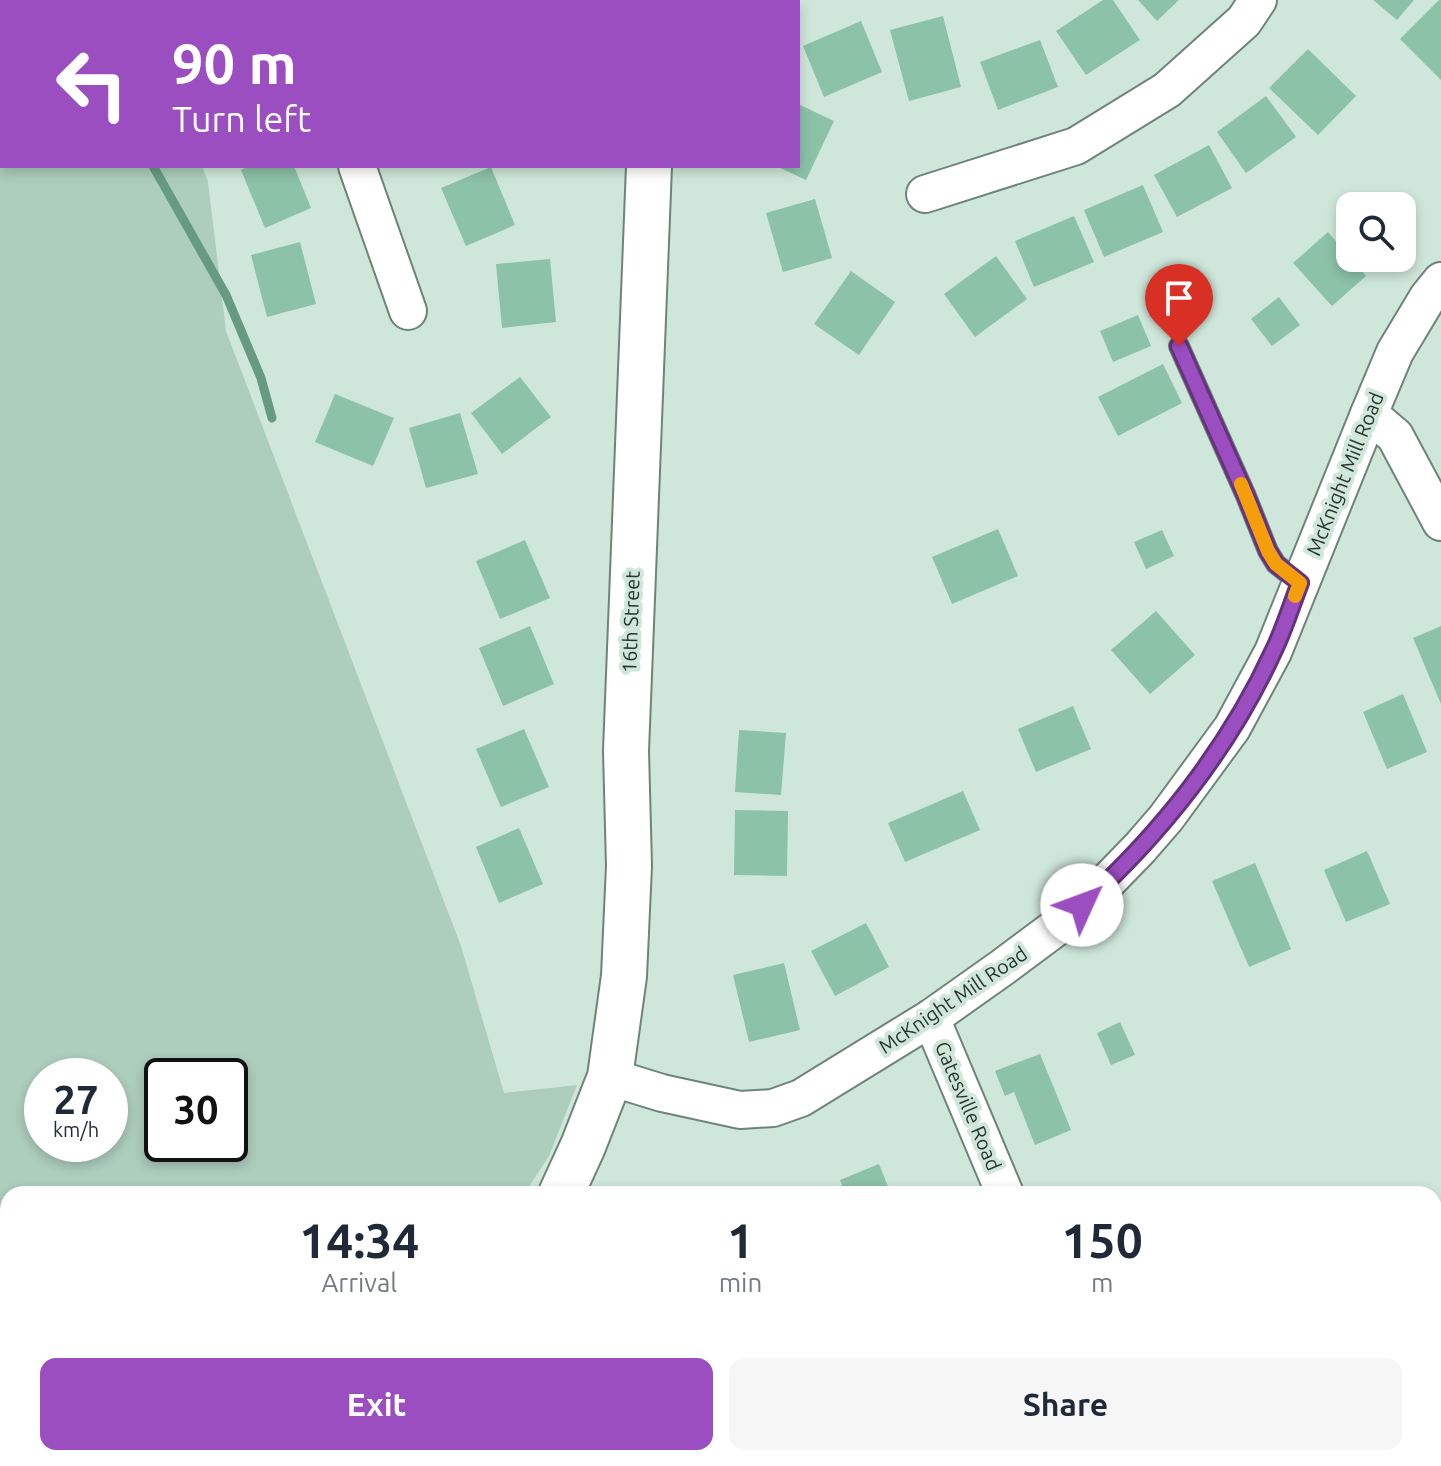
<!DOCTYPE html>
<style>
:root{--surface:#fff;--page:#f6f6f7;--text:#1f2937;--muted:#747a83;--accent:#9b4ebf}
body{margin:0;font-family:Ubuntu,sans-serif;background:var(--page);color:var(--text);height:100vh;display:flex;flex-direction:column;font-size:30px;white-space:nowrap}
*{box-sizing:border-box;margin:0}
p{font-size:26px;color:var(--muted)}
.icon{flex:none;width:44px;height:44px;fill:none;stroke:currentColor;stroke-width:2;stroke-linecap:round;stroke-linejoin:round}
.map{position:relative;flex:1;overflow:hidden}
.panel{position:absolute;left:0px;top:1186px;width:1442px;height:280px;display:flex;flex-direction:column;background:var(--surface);border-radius:24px 24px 0 0;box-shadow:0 4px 12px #0003}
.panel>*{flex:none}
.top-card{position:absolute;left:0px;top:0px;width:800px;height:168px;box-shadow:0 4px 12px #0003;background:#9b4ebf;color:#fff;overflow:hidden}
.tools{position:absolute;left:1336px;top:192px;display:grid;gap:16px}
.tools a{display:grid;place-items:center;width:80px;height:80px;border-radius:16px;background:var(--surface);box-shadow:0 4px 12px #0003;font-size:40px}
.speed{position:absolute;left:24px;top:1058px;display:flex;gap:16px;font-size:40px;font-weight:700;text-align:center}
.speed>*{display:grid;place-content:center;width:104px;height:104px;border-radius:50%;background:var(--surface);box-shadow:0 4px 12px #0003;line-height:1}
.speed small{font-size:20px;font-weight:400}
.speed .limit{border:4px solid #111;border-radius:12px;background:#fff;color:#111}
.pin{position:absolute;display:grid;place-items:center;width:68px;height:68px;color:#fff;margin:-82px -34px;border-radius:50% 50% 50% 0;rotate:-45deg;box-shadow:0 0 8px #0007}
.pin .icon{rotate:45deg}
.me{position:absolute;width:88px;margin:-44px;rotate:47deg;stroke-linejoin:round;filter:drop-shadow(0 0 6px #0008)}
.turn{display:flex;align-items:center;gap:28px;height:168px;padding:0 40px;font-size:36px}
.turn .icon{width:104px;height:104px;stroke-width:2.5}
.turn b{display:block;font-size:56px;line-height:68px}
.eta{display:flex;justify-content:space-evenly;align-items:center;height:136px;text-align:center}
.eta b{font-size:48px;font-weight:600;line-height:56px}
.action{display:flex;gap:16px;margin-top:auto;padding:16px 40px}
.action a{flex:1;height:92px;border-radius:16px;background:var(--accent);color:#fff;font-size:32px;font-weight:600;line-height:92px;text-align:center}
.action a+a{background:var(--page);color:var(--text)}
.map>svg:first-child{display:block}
</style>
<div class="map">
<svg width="1441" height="1466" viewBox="0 0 1441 1466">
<rect width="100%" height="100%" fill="#cfe7db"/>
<path fill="#adcdbd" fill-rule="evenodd" d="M 0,0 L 139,0 L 139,2 L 2,2 L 2,166 L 202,166 L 208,182 L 226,331 L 461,946 L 504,1093 L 577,1085 L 549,1156 L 524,1194 L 8,1194 L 8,1275 L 0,1280 ZM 42,1076 L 110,1076 L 110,1144 L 42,1144 ZM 162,1076 L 230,1076 L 230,1144 L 162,1144 Z"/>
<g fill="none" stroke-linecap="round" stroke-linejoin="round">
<g stroke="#669b82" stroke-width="9">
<polyline points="60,0 61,2"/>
<polyline points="153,166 226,295 261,378 272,418"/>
</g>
</g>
<g fill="#8cc2a8">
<polygon points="1103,0 1113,0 1140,40 1086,75 1056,31"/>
<polygon points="1138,0 1179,0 1157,21"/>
<polygon points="1373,0 1414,0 1397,20"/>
<polygon points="1439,0 1441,0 1441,80 1400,39"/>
<polygon points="943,16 961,87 909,101 890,30"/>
<polygon points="861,21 882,72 824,97 803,46"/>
<polygon points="1040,40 1058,87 998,110 980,62"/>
<polygon points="1308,49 1356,96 1318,135 1269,88"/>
<polygon points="1266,96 1296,137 1246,173 1217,132"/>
<polygon points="798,104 834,121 806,180 776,166 798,166"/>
<polygon points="1209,145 1232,188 1177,217 1154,175"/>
<polygon points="249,166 294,166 311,208 265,228 241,170"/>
<polygon points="491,167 515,225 466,246 441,188"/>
<polygon points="1143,185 1163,232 1104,257 1084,210"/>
<polygon points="815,199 832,258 783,272 766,213"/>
<polygon points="1074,216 1094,262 1034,287 1015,241"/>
<polygon points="1328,232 1366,276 1332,306 1293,263"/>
<polygon points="300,242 316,304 267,317 251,255"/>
<polygon points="996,256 1027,299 975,337 944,294"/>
<polygon points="550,259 556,322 502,328 496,264"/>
<polygon points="851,271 895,302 859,355 814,324"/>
<polygon points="1279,297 1300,325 1272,346 1251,319"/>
<polygon points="1138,315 1151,346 1113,362 1100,331"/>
<polygon points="1163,364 1182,403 1118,436 1098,397"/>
<polygon points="520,377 551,417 502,454 471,413"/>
<polygon points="335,394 394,418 373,466 315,442"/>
<polygon points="460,413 478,474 426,488 409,428"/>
<polygon points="998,529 1018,576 952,604 932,557"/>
<polygon points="1162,530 1174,556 1146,569 1134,542"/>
<polygon points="525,540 550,598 500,619 476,561"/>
<polygon points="1156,611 1195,655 1150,694 1111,650"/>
<polygon points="530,626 554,684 503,706 479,648"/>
<polygon points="1441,626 1441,704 1413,638"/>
<polygon points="1403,694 1427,752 1387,769 1363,712"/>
<polygon points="1073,706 1091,749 1036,772 1018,729"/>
<polygon points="524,729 549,787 501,807 476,749"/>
<polygon points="739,730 786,733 781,795 735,792"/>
<polygon points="963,791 980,830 905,862 888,823"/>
<polygon points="735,810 788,811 787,876 734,875"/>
<polygon points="519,828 543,884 499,903 476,847"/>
<polygon points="1367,851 1390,904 1346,922 1324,870"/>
<polygon points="1255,863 1291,949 1249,967 1212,881"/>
<polygon points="866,923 889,967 835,996 811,951"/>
<polygon points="784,963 800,1030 749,1042 733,975"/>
<polygon points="1120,1022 1135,1055 1111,1065 1097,1033"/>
<polygon points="1040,1054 1071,1130 1035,1145 1014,1092 1005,1096 995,1071"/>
<polygon points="879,1164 891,1194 845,1194 840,1180"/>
<polygon points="948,1458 978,1458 988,1466 941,1466"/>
<polygon points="1180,1458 1212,1458 1193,1466 1183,1466"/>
</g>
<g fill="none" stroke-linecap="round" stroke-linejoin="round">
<defs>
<polyline id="service" points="1179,346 1246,496 1268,551 1276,564 1300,583"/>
<g id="minor">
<polyline points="300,0 301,2"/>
<polyline points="357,166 408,311"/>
<polyline points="925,194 1076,146 1167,90 1244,21 1258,0"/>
<polyline points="1369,414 1395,436 1441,522"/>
<polyline points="931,1018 1005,1194"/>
<polyline points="610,1077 662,1093 740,1110 773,1108 801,1098 931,1018 1003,967 1058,926 1105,884 1140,848 1166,818 1232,728 1273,652 1369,414 1395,352 1428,297 1441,281"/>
<polyline points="362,1458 365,1466"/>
<polyline points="1116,1458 1119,1466"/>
</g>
<g id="tertiary">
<polyline points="655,2 656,0"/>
<polyline points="561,1194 583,1146 610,1077 624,976 629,866 626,751 649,166"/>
<polyline points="245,1466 257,1458"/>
</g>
</defs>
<use href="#service" stroke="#6e8479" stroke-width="22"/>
<use href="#minor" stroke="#6e8479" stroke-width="40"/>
<use href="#tertiary" stroke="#6e8479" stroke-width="48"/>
<use href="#service" stroke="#fff" stroke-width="18"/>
<use href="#minor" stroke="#fff" stroke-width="36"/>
<use href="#tertiary" stroke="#fff" stroke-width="44"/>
</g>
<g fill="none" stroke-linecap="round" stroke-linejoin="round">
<defs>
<path id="route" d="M 1082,905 C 1160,835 1229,748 1273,652 C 1284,630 1291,606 1300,583 L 1276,564 L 1268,551 L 1246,496 L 1179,346"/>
</defs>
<use href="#route" stroke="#65337c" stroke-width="20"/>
<use href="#route" stroke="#9b4ebf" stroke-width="14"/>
<polyline stroke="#f59e0b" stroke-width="14" points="1241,484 1268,551 1276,564 1300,583 1295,596"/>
</g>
<g text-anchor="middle" stroke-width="8" stroke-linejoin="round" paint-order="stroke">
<g font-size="20" fill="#2a332f" stroke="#cfe7db">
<text transform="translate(1345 474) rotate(-68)" y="7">McKnight Mill Road</text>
<text transform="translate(631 622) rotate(-88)" y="7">16th Street</text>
<text transform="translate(953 1000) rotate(-34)" y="7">McKnight Mill Road</text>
<text transform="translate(968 1106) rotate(67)" y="7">Gatesville Road</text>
</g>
</g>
</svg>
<div class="tools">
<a><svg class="icon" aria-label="search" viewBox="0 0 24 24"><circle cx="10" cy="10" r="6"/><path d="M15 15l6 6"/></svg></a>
</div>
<div class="speed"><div>27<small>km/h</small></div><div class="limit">30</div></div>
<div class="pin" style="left:1179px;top:346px;background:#d93025"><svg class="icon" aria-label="arrive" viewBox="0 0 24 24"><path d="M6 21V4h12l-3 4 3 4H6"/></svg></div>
<svg class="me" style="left:1082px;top:905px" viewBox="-20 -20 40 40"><circle r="19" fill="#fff"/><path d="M0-13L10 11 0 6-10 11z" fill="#9b4ebf"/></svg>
<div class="top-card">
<div class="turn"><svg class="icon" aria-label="left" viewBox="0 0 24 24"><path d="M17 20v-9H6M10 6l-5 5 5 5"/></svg><div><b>90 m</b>Turn left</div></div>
</div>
<section class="panel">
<div class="eta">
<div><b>14:34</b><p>Arrival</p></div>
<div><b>1</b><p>min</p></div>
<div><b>150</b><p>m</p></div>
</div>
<div class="action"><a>Exit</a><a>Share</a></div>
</section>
</div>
